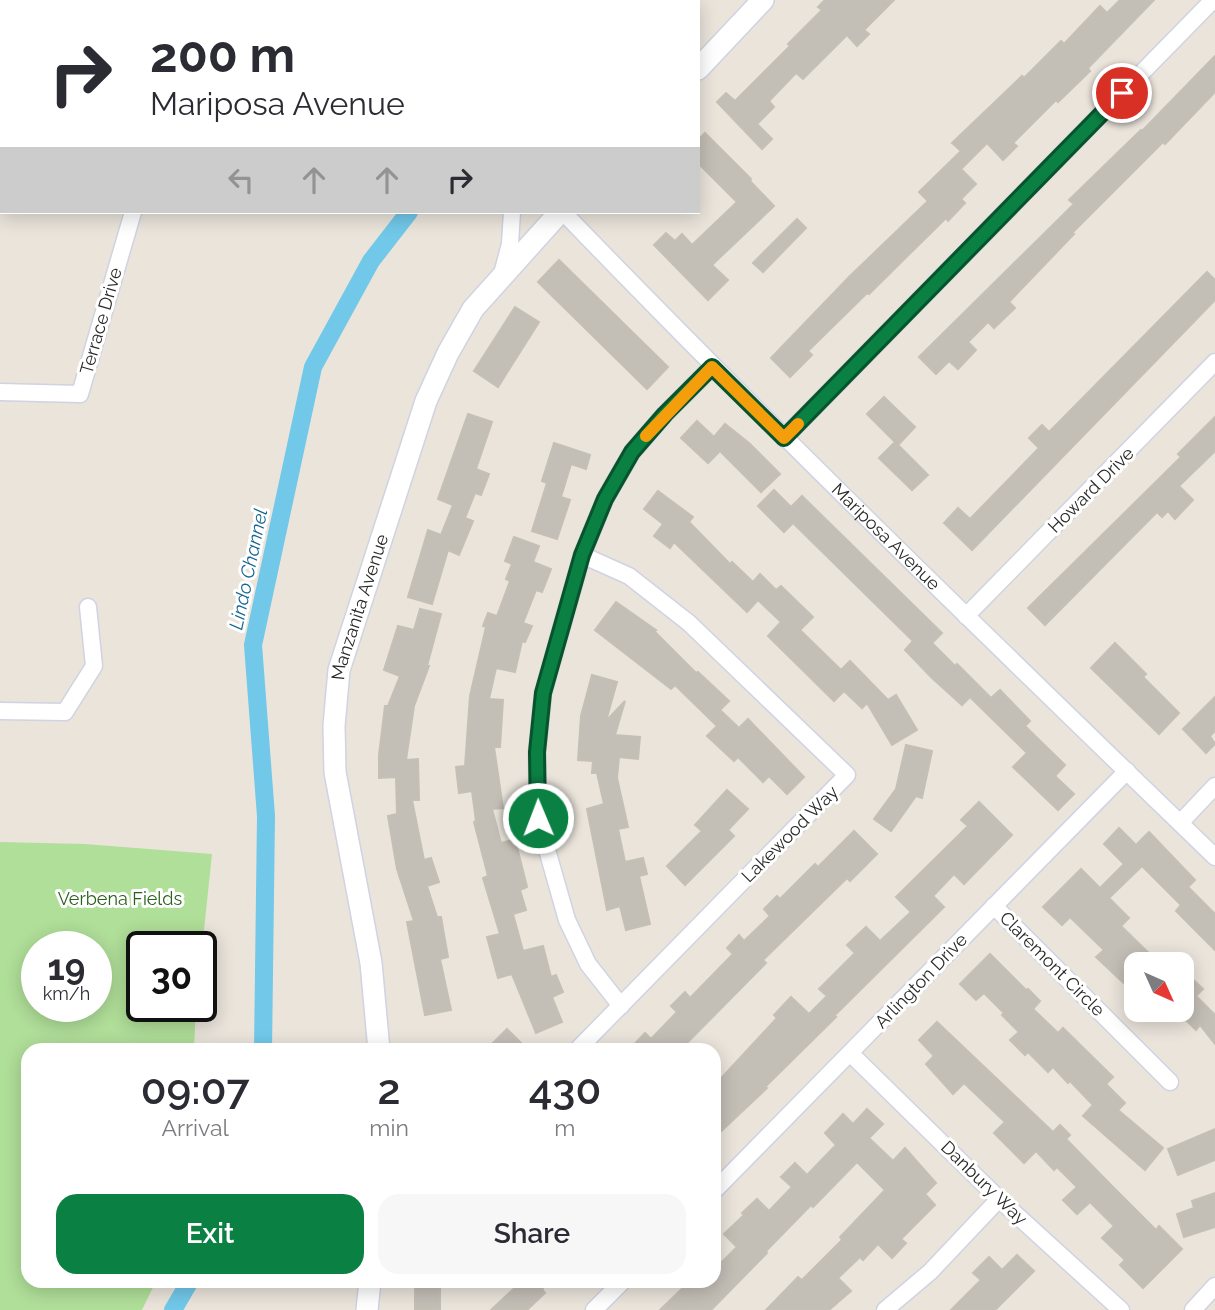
<!DOCTYPE html>
<style>
:root{--surface:#fff;--page:#f7f7f7;--text:#2b2b33;--muted:#7c7c81;--accent:#0b8043}
body{margin:0;font-family:Raleway,sans-serif;background:var(--page);color:var(--text);height:100vh;display:flex;flex-direction:column;font-size:26px;white-space:nowrap}
*{box-sizing:border-box;margin:0}
p{font-size:23px;color:var(--muted)}
.icon{flex:none;width:38px;height:38px;fill:none;stroke:currentColor;stroke-width:2;stroke-linecap:round;stroke-linejoin:round}
.map{position:relative;flex:1;overflow:hidden}
.panel{position:absolute;left:21px;top:1043px;width:700px;height:245px;display:flex;flex-direction:column;background:var(--surface);border-radius:21px;box-shadow:0 4px 18px #0003}
.panel>*{flex:none}
.hud{position:absolute;left:0px;top:0px;width:700px;height:214px;box-shadow:0 4px 18px #0003;background:#fff;color:var(--text);overflow:hidden}
.needle{width:46px;rotate:135deg}
.controls{position:absolute;left:1124px;top:952px;display:grid;gap:14px}
.controls a{display:grid;place-items:center;width:70px;height:70px;border-radius:14px;background:var(--surface);box-shadow:0 4px 18px #0003;font-size:35px}
.speed{position:absolute;left:21px;top:931px;display:flex;gap:14px;font-size:35px;font-weight:700;text-align:center}
.speed>*{display:grid;place-content:center;width:91px;height:91px;border-radius:50%;background:var(--surface);box-shadow:0 4px 18px #0003;line-height:1}
.speed small{font-size:18px;font-weight:400}
.speed .limit{border:4px solid #111;border-radius:10px;background:#fff;color:#111}
.pin{position:absolute;display:grid;place-items:center;width:60px;height:60px;color:#fff;margin:-30px;border:4px solid #fff;border-radius:50%;box-shadow:0 2px 7px #0007}
.me{position:absolute;width:77px;margin:-38px;rotate:359deg;stroke-linejoin:round;filter:drop-shadow(0 0 5px #0008)}
.turn{display:flex;align-items:center;gap:24px;height:147px;padding:0 35px;font-size:32px}
.turn .icon{width:91px;height:91px;stroke-width:2.5}
.turn b{display:block;font-size:49px;line-height:60px}
.lanes{display:flex;align-items:center;height:66px;padding:0 35px;background:#0003;justify-content:center;gap:35px;direction:ltr}
.lanes .off{opacity:.35}
.eta{display:flex;justify-content:space-evenly;align-items:center;height:119px;text-align:center}
.eta b{font-size:42px;font-weight:600;line-height:49px}
.action{display:flex;gap:14px;margin-top:auto;padding:14px 35px}
.action a{flex:1;height:80px;border-radius:21px;background:var(--accent);color:#fff;font-size:28px;font-weight:600;line-height:80px;text-align:center}
.action a+a{background:var(--page);color:var(--text)}
.map>svg:first-child{display:block}
</style>
<div class="map">
<svg width="1215" height="1310" viewBox="0 0 1215 1310">
<rect width="100%" height="100%" fill="#eae4db"/>
<path fill="#b0df99" fill-rule="evenodd" d="M 0,842 L 85,844 L 212,854 L 201,959 L 201,947 L 142,947 L 142,1006 L 196,1006 L 194,1050 L 28,1050 L 28,1281 L 156,1281 L 142,1310 L 0,1310 ZM 37,947 L 96,947 L 96,1006 L 37,1006 Z"/>
<g fill="none" stroke-linecap="round" stroke-linejoin="round">
<g stroke="#71c8e9" stroke-width="18">
<polyline points="584,2 585,0"/>
<polyline points="263,1050 266,816 253,645 313,367 371,261 409,212"/>
<polyline points="173,1310 190,1281"/>
</g>
</g>
<g fill="#c3beb6" stroke="#c5c0b5" stroke-width="2">
<polygon points="825,0 894,0 864,30 869,34 857,46 847,35 803,79 796,73 769,101 774,107 757,124 772,139 762,149 717,102 726,93 735,101 790,46 788,44 822,10 818,7"/>
<polygon points="1120,0 1154,0 1088,68 1090,71 1058,102 1056,100 1013,143 1017,146 1003,160 987,143 961,169 976,184 961,199 965,203 948,221 946,218 869,294 867,293 808,351 812,355 790,377 771,358 850,276 928,201 919,192 961,151 952,143 1022,76 1024,78 1061,41 1064,44 1100,6 1107,13"/>
<polygon points="1215,56 1215,92 1165,144 1163,142 1072,233 1074,234 1009,302 1015,308 994,328 988,322 968,342 976,350 958,369 949,361 936,374 919,357 1074,204 1069,200 1141,130 1142,131"/>
<polygon points="705,133 751,179 750,181 774,206 712,265 728,280 708,300 654,245 666,233 675,241 682,234 692,245 737,202 698,163 698,140"/>
<polygon points="797,219 806,228 763,272 753,263"/>
<polygon points="559,260 668,367 647,389 538,282"/>
<polygon points="1207,272 1215,280 1215,300 972,550 944,523 958,508 970,519 1039,448 1029,438 1042,425 1049,432 1056,425"/>
<polygon points="515,307 539,322 498,387 474,371"/>
<polygon points="884,397 915,427 898,445 928,475 912,490 879,458 895,442 867,414"/>
<polygon points="468,414 492,422 476,469 489,474 481,495 475,493 465,518 473,521 459,555 448,550 432,604 408,597 428,530 441,535 453,505 438,499"/>
<polygon points="1215,417 1215,451 1179,486 1193,500 1175,519 1168,511 1162,517 1157,512 1045,625 1028,608 1181,457 1178,454"/>
<polygon points="697,421 714,437 725,424 749,443 780,474 761,492 720,451 708,463 681,438"/>
<polygon points="554,443 590,455 586,469 571,464 561,497 570,500 557,539 532,531 547,483 542,481"/>
<polygon points="774,490 791,507 802,496 942,633 932,643 955,666 957,664 991,698 1000,690 1030,721 1025,726 1065,765 1055,776 1074,794 1058,810 1013,767 1027,753 970,697 962,705 932,678 905,650 913,641 793,523 784,532 758,506"/>
<polygon points="658,491 693,517 689,522 730,564 732,562 753,582 760,574 776,590 781,586 813,617 800,630 841,670 850,661 888,700 896,695 917,730 892,745 867,703 862,708 844,691 834,701 768,636 781,622 758,600 747,612 674,542 670,548 654,536 663,524 644,509"/>
<polygon points="514,537 539,546 533,562 551,569 542,592 536,590 523,623 532,626 525,642 522,641 515,672 496,668 489,699 503,700 500,747 494,747 503,808 492,809 501,843 515,839 527,887 520,890 526,910 513,914 523,951 543,946 551,977 556,975 563,992 552,997 562,1022 536,1033 512,974 498,978 487,937 500,934 483,878 488,876 474,822 476,821 472,791 459,793 456,767 465,766 470,696 486,627 483,626 488,613 497,616 510,581 506,579 512,564 505,561"/>
<polygon points="616,602 656,630 654,631 696,673 698,672 729,701 720,710 739,728 748,719 804,777 787,794 769,776 763,782 738,757 734,761 707,736 717,726 675,685 671,689 595,630"/>
<polygon points="420,609 441,614 427,666 429,666 414,706 406,760 418,759 419,800 412,800 424,860 431,858 439,882 427,886 437,917 441,917 448,957 440,959 451,1010 425,1015 407,922 414,921 397,869 388,816 397,814 396,777 379,778 379,755 385,706 388,706 400,676 384,670 398,626 414,630"/>
<polygon points="1115,643 1146,674 1143,677 1179,713 1159,734 1091,668"/>
<polygon points="592,675 617,682 606,721 625,701 615,735 640,737 638,759 619,757 617,778 628,827 618,829 625,862 643,858 647,874 639,876 650,924 626,930 620,906 607,910 587,809 604,804 597,773 592,773 593,761 578,760 581,716"/>
<polygon points="1215,697 1215,731 1210,736 1215,744 1206,753 1183,729"/>
<polygon points="906,745 932,751 922,798 916,796 891,831 874,819 896,789"/>
<polygon points="727,790 748,809 728,830 734,836 685,885 667,866 702,831 695,825"/>
<polygon points="979,802 1012,835 964,884 954,874 933,896 944,907 834,1016 836,1017 765,1087 767,1088 714,1138 714,1086 777,1018 774,1015 791,997 809,1014 827,996 819,989 855,953 847,945 866,927 880,941 911,912 896,897 968,826 961,820"/>
<polygon points="1119,828 1136,845 1149,832 1195,880 1188,887 1215,914 1215,950 1176,911 1181,905 1142,866 1109,898 1129,918 1121,926 1160,964 1136,964 1136,979 1128,987 1096,957 1104,950 1070,917 1062,925 1043,907 1081,869 1100,888 1124,864 1104,844"/>
<polygon points="854,831 877,854 850,881 847,878 763,960 766,963 680,1050 629,1050 645,1033 651,1039 677,1012 671,1006 685,992 690,998 733,954 727,948 739,935 744,941 770,916 764,909 777,896 780,899 815,864 818,867"/>
<polygon points="990,954 1026,990 1028,989 1040,1001 1033,1009 1058,1033 1063,1028 1113,1077 1106,1084 1125,1103 1118,1110 1163,1148 1145,1170 1083,1116 1093,1105 1070,1081 1068,1083 1053,1067 1048,1072 1028,1052 1025,1055 1010,1040 1019,1032 1002,1015 1004,1013 984,993 976,1000 960,984"/>
<polygon points="1181,968 1203,989 1196,996 1215,1015 1215,1044 1200,1025 1196,1030 1181,1015"/>
<polygon points="937,1022 1053,1132 1060,1125 1070,1135 1066,1139 1109,1183 1156,1230 1159,1226 1182,1249 1143,1288 1120,1265 1125,1260 1102,1238 1114,1226 1090,1202 1077,1214 1063,1200 1077,1187 1057,1167 1054,1170 1036,1151 1024,1163 994,1133 1005,1122 964,1083 953,1094 926,1064 934,1056 919,1040"/>
<polygon points="507,1029 528,1050 486,1050"/>
<polygon points="867,1109 883,1124 869,1138 893,1161 905,1148 936,1183 925,1194 935,1205 901,1239 906,1243 892,1258 878,1244 863,1260 860,1257 838,1278 851,1291 829,1310 766,1310 798,1277 802,1280 842,1240 840,1237 885,1190 857,1162 813,1207 811,1205 766,1251 767,1253 711,1310 660,1310 689,1282 695,1288 702,1281 714,1281 714,1270 737,1247 724,1234 744,1215 742,1213 757,1199 769,1211 792,1187 781,1177 795,1163 807,1175 836,1145 825,1133 843,1114 853,1124"/>
<polygon points="1215,1129 1215,1160 1178,1175 1168,1149"/>
<polygon points="1215,1193 1215,1227 1184,1237 1177,1214 1194,1208 1192,1201"/>
<polygon points="1017,1255 1034,1271 995,1310 951,1310 981,1280 973,1273 989,1257 1002,1270"/>
<rect x="415" y="1281" width="25" height="29"/>
<polygon points="522,1281 550,1281 542,1289 545,1293 527,1310 491,1310"/>
</g>
<g fill="none" stroke-linecap="round" stroke-linejoin="round">
<defs>
<g id="minor">
<polyline points="185,0 185,2"/>
<path id="s1" d="M 563,212 C 775,432 995,644 1215,857"/>
<polyline points="502,274 510,244 512,212"/>
<polyline points="0,392 80,394 133,212"/>
<polyline points="784,438 1213,0"/>
<polyline points="966,616 1215,362"/>
<polyline points="0,711 65,712 94,666 88,607"/>
<polyline points="1180,823 1215,786"/>
<polyline points="994,906 1170,1082"/>
<polyline points="621,1006 588,964 567,920 538,818 537,752 543,693 582,555 605,499 632,452 665,414 712,367"/>
<polyline points="577,1050 847,775 689,623 629,576 582,555"/>
<polyline points="850,1053 999,1199 1121,1310"/>
<polyline points="714,1191 1127,771"/>
<polyline points="594,1310 623,1281"/>
<polyline points="885,1310 930,1272 999,1199"/>
<polyline points="1193,1310 1215,1286"/>
</g>
<g id="tertiary">
<polyline points="447,0 448,2"/>
<polyline points="698,69 763,0"/>
<path id="s2" d="M 379,1050 L 371,963 L 335,772 L 334,726 L 339,670 L 426,401 L 448,353 L 473,309 L 560,212"/>
<polyline points="367,1310 370,1281"/>
</g>
</defs>
<use href="#minor" stroke="#d0d3e1" stroke-width="19"/>
<use href="#tertiary" stroke="#d0d3e1" stroke-width="24"/>
<use href="#minor" stroke="#fff" stroke-width="16"/>
<use href="#tertiary" stroke="#fff" stroke-width="21"/>
</g>
<g fill="none" stroke-linecap="round" stroke-linejoin="round">
<defs>
<polyline id="route" points="538,818 537,752 543,693 582,555 605,499 632,452 665,414 712,367 784,438 1122,93"/>
</defs>
<use href="#route" stroke="#07532c" stroke-width="18"/>
<use href="#route" stroke="#0b8043" stroke-width="12"/>
<polyline stroke="#f59e0b" stroke-width="12" points="646,436 712,367 784,438 798,424"/>
</g>
<g text-anchor="middle" stroke-width="6" stroke-linejoin="round" paint-order="stroke">
<g font-size="18" fill="#292929" stroke="#fff">
<text transform="translate(101 321) rotate(-74)" y="6">Terrace Drive</text>
<text transform="translate(1091 490) rotate(-45)" y="6">Howard Drive</text>
<text dy="6" stroke="none"><textPath href="#s1" startOffset="458">Mariposa Avenue</textPath></text>
<text dy="6" stroke="none"><textPath href="#s2" startOffset="450">Manzanita Avenue</textPath></text>
<text transform="translate(790 834) rotate(-45)" y="6">Lakewood Way</text>
<text transform="translate(1052 964) rotate(45)" y="6">Claremont Circle</text>
<text transform="translate(921 981) rotate(-46)" y="6">Arlington Drive</text>
<text transform="translate(984 1183) rotate(44)" y="6">Danbury Way</text>
</g>
<g font-size="18" fill="#2a621c" stroke="#fff">
<text x="120" y="905">Verbena Fields</text>
</g>
<g font-size="19" font-style="italic" fill="#126593" stroke="#fff">
<text transform="translate(248 569) rotate(-78)" y="7">Lindo Channel</text>
</g>
</g>
</svg>
<div class="controls">
<a><svg class="needle" viewBox="-14 -14 28 28"><path d="M0-13l5 13h-10z" fill="#e53935"/><path d="M0 13l5-13h-10z" fill="#7c7c81"/></svg></a>
</div>
<div class="speed"><div>19<small>km/h</small></div><div class="limit">30</div></div>
<div class="pin" style="left:1122px;top:93px;background:#d93025"><svg class="icon" aria-label="arrive" viewBox="0 0 24 24"><path d="M6 21V4h12l-3 4 3 4H6"/></svg></div>
<svg class="me" style="left:538px;top:818px" viewBox="-20 -20 40 40"><circle r="17" fill="#0b8043" stroke="#fff" stroke-width="3"/><path d="M0-11L8 9 0 5-8 9z" fill="#fff"/></svg>
<div class="hud">
<div class="turn"><svg class="icon" aria-label="right" viewBox="0 0 24 24"><path d="M7 20v-9h11M14 6l5 5-5 5"/></svg><div><b>200 m</b>Mariposa Avenue</div></div>
<div class="lanes"><svg class="icon off" aria-label="left" viewBox="0 0 24 24"><path d="M17 20v-9H6M10 6l-5 5 5 5"/></svg><svg class="icon off" aria-label="ahead" viewBox="0 0 24 24"><path d="M12 20V5M6 11l6-6 6 6"/></svg><svg class="icon off" aria-label="ahead" viewBox="0 0 24 24"><path d="M12 20V5M6 11l6-6 6 6"/></svg><svg class="icon" aria-label="right" viewBox="0 0 24 24"><path d="M7 20v-9h11M14 6l5 5-5 5"/></svg></div>
</div>
<section class="panel">
<div class="eta">
<div><b>09:07</b><p>Arrival</p></div>
<div><b>2</b><p>min</p></div>
<div><b>430</b><p>m</p></div>
</div>
<div class="action"><a>Exit</a><a>Share</a></div>
</section>
</div>
